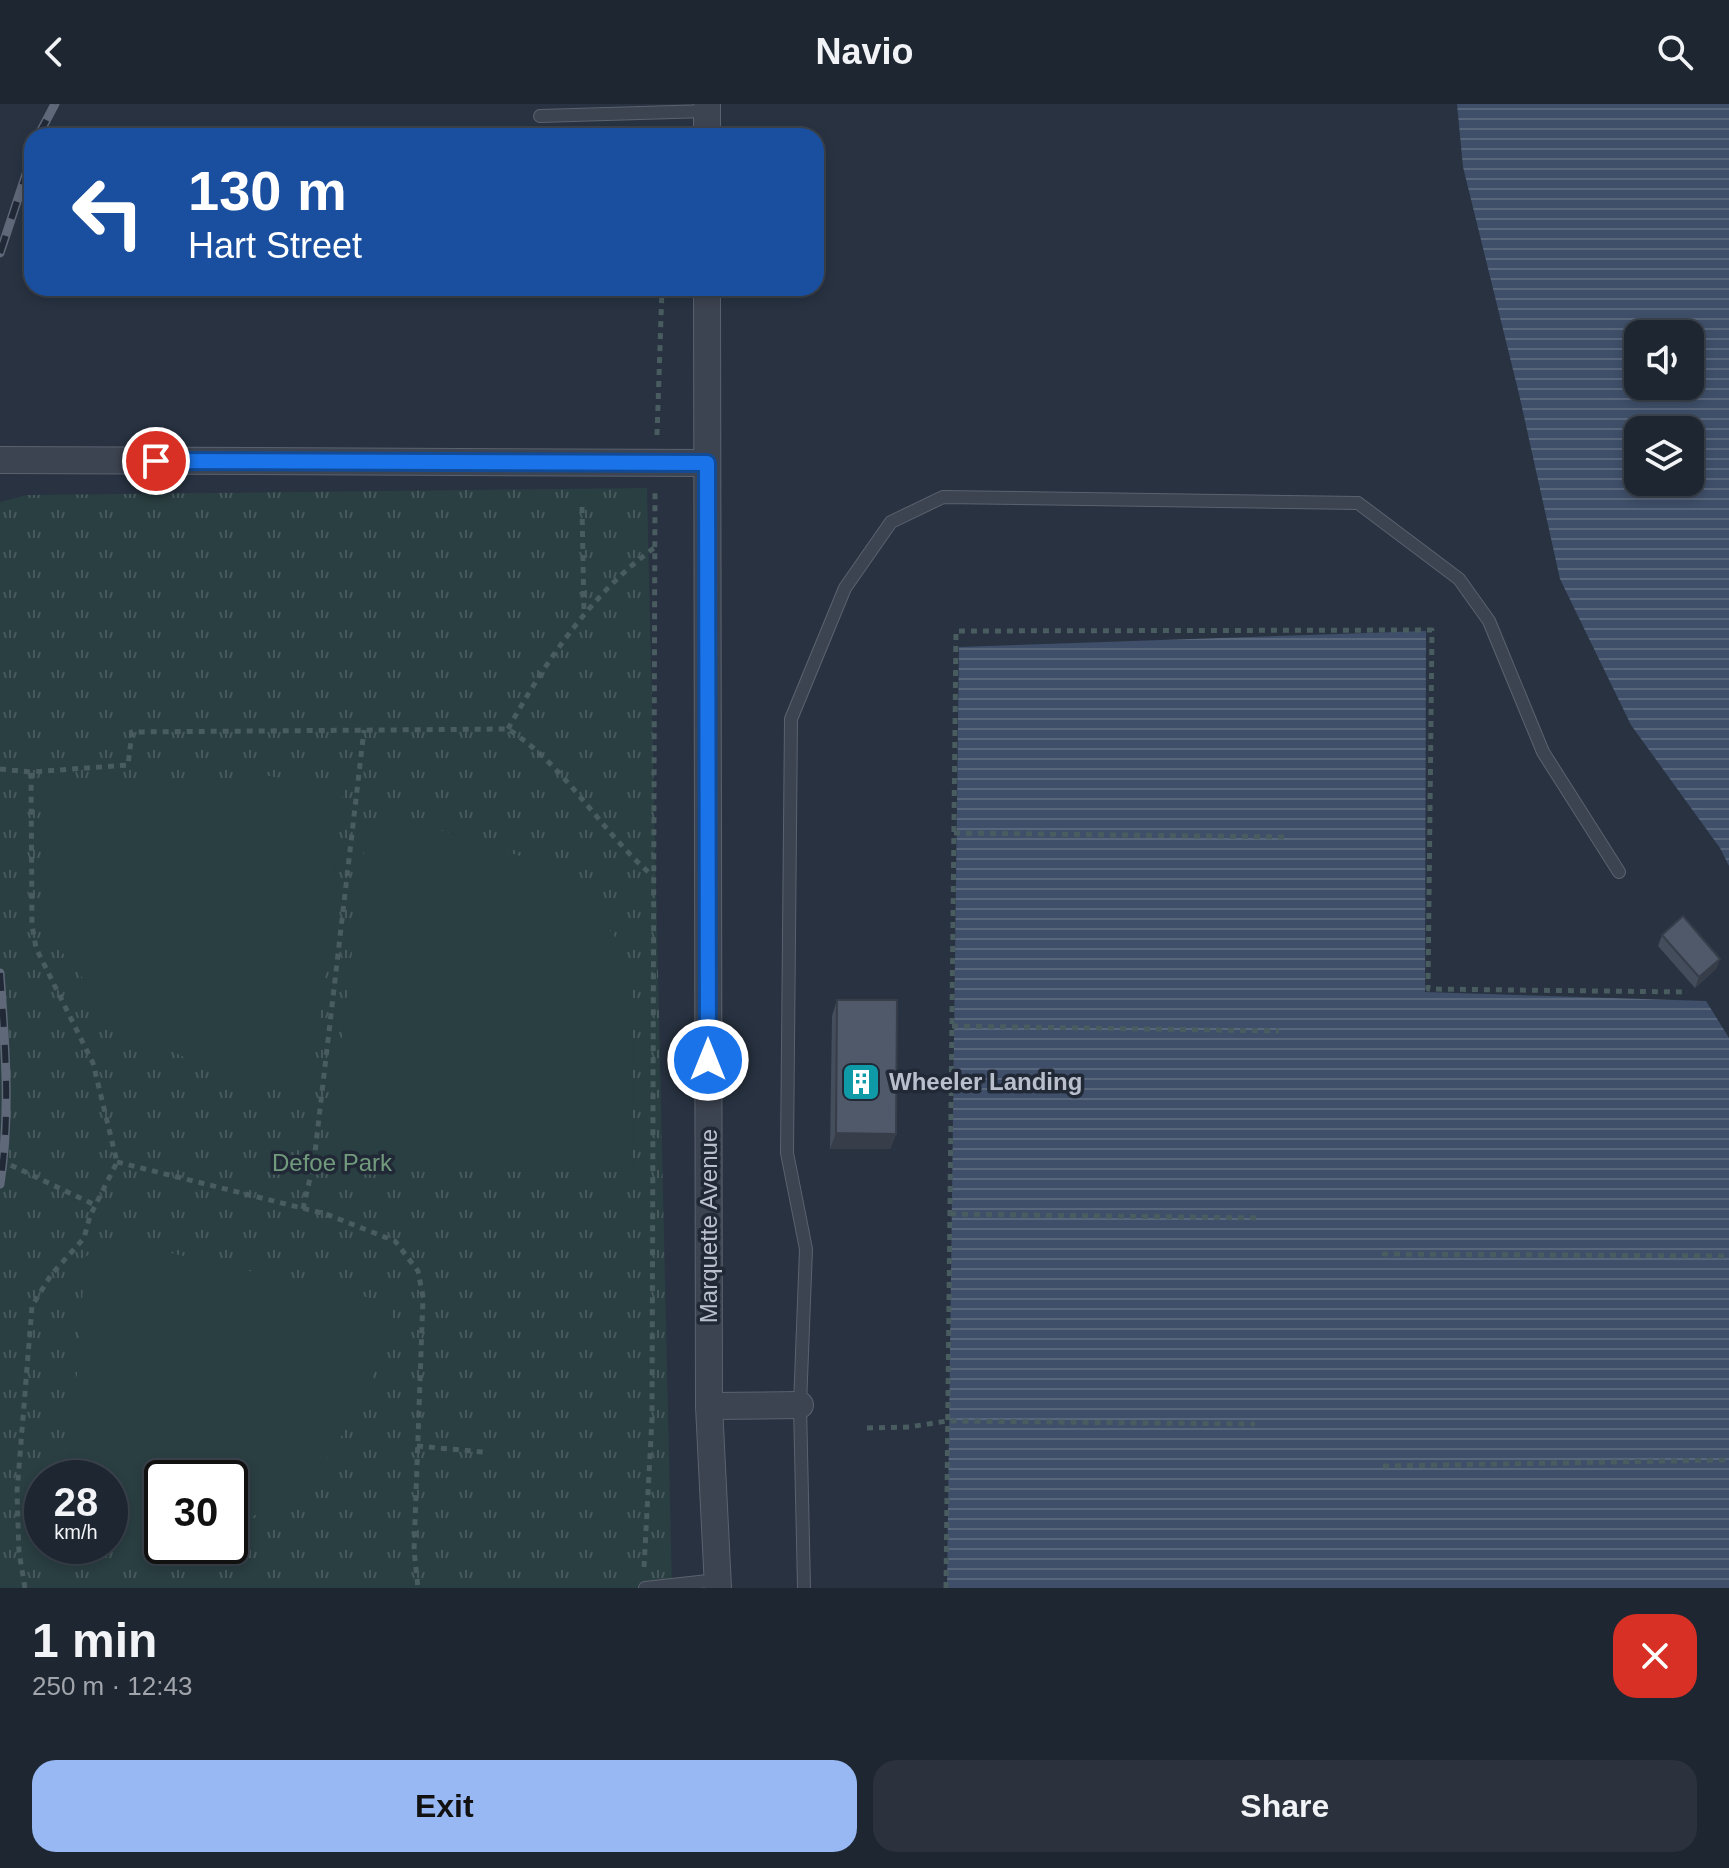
<!DOCTYPE html>
<meta charset="utf-8">
<style>
:root{--surface:#1e2631;--page:#2b323d;--text:#f1f3f6;--muted:#a1a5ab;--line:#3c434d;--accent:#97b8f3}
body{margin:0;font-family:Helvetica,sans-serif;background:var(--page);color:var(--text);height:100vh;display:flex;flex-direction:column;font-size:30px;white-space:nowrap}
*{box-sizing:border-box;margin:0}
p{font-size:26px;color:var(--muted)}
.icon{flex:none;width:44px;height:44px;fill:none;stroke:currentColor;stroke-width:2;stroke-linecap:round;stroke-linejoin:round}
.map{position:relative;height:1484px;overflow:hidden}
.sheet{display:flex;flex-direction:column;background:var(--surface);flex:1}
.sheet>*{flex:none}
.hud{position:absolute;left:24px;top:24px;width:800px;height:168px;border-radius:24px;box-shadow:0 4px 12px #0003,0 0 0 2px var(--line);background:#1a4fa0;color:#fff;overflow:hidden}
.tools{position:absolute;left:1624px;top:216px;display:grid;gap:16px}
.tools a{display:grid;place-items:center;width:80px;height:80px;border-radius:16px;background:var(--surface);box-shadow:0 4px 12px #0003,0 0 0 2px var(--line);font-size:40px}
.speed{position:absolute;left:24px;top:1356px;display:flex;gap:16px;font-size:40px;font-weight:700;text-align:center}
.speed>*{display:grid;place-content:center;width:104px;height:104px;border-radius:50%;background:var(--surface);box-shadow:0 4px 12px #0003,0 0 0 2px var(--line);line-height:1}
.speed small{font-size:20px;font-weight:400}
.speed .limit{border:4px solid #111;border-radius:12px;background:#fff;color:#111}
.pin{position:absolute;display:grid;place-items:center;width:68px;height:68px;color:#fff;margin:-34px;border:4px solid #fff;border-radius:50%;box-shadow:0 2px 8px #0007}
.me{position:absolute;width:88px;margin:-44px;rotate:0deg;stroke-linejoin:round;filter:drop-shadow(0 0 6px #0008)}
.turn{display:flex;align-items:center;gap:28px;height:168px;padding:0 32px;font-size:36px}
.turn .icon{width:104px;height:104px;stroke-width:2.5}
.turn b{display:block;font-size:56px;line-height:68px}
.round{display:grid;place-items:center;flex:none;width:84px;height:84px;border-radius:24px;background:var(--page)}
.summary{display:flex;align-items:center;justify-content:space-between;height:136px;padding:0 32px}
h1{font-size:48px;font-weight:800;line-height:60px}
.cta{display:flex;gap:16px;margin-top:auto;padding:16px 32px}
.cta a{flex:1;height:92px;border-radius:24px;background:var(--accent);color:#111;font-size:32px;font-weight:800;line-height:92px;text-align:center}
.cta a+a{background:var(--page);color:var(--text)}
header{display:flex;justify-content:space-between;align-items:center;height:104px;padding:0 32px;background:var(--surface);font-size:36px;font-weight:800}
.map>svg:first-child{display:block}
</style>
<header><svg class="icon" aria-label="back" viewBox="0 0 24 24"><path d="M15 5l-7 7 7 7"/></svg>Navio<svg class="icon" aria-label="search" viewBox="0 0 24 24"><circle cx="10" cy="10" r="6"/><path d="M15 15l6 6"/></svg></header>
<div class="map">
<svg width="1729" height="1484" viewBox="0 0 1729 1484">
<defs>
<pattern id="park-tufts" width="24" height="20" patternUnits="userSpaceOnUse" patternTransform="scale(2)"><rect width="24" height="20" fill="#2a3f42"/><path d="M3 7l-1-3M5 7V3M7 7l1-3M15 17l-1-3M17 17v-4M19 17l1-3" fill="none" stroke="#47595c"/></pattern>
<pattern id="water-rules" width="6" height="5" patternUnits="userSpaceOnUse" patternTransform="scale(2)"><rect width="6" height="5" fill="#3f4f69"/><path d="M0 2.5h6" fill="none" stroke="#59677d"/></pattern>
</defs>
<rect width="100%" height="100%" fill="#283241"/>
<path fill="url(#park-tufts)" fill-rule="evenodd" d="M 647,384 L 672,1484 L 0,1484 L 0,398 L 27,391 ZM 42,1374 L 110,1374 L 110,1442 L 42,1442 ZM 162,1374 L 230,1374 L 230,1442 L 162,1442 Z"/>
<g fill="#2a3f42">
<polygon points="269,672 343,686 328,845 311,983 226,973 142,933 97,892 47,829 42,687"/>
<polygon points="368,714 410,716 529,755 579,790 614,831 632,881 633,1068 347,1067 329,1043"/>
<polygon points="113,1136 392,1199 391,1235 333,1348 277,1398 230,1426 230,1374 162,1374 162,1442 173,1442 143,1449 65,1444 65,1442 110,1442 110,1374 70,1374 85,1153"/>
</g>
<g fill="url(#water-rules)" fill-rule="evenodd">
<path d="M 1457,0 L 1729,0 L 1729,762 L 1720,744 L 1631,621 L 1560,475 L 1519,290 L 1463,63 ZM 1638,230 L 1690,230 L 1690,282 L 1638,282 ZM 1638,326 L 1690,326 L 1690,378 L 1638,378 Z"/>
<polygon points="1426,527 1425,888 1706,897 1729,934 1729,1484 947,1484 959,543"/>
</g>
<g fill="none" stroke-linecap="round" stroke-linejoin="round">
<defs>
<g id="service">
<polyline points="540,12 707,7"/>
<polyline points="645,1484 717,1476"/>
<polyline points="804,1484 800,1301 806,1145 787,1049 791,615 845,484 891,418 943,393 1358,399 1459,475 1489,517 1543,648 1619,768"/>
</g>
<g id="minor">
<polyline points="707,0 707,32"/>
<polyline points="707,184 709,1302 718,1484"/>
<polyline points="0,356 707,359"/>
<polyline points="709,1302 800,1301"/>
</g>
</defs>
<use href="#service" stroke="#5b626f" stroke-width="14"/>
<use href="#minor" stroke="#5b626f" stroke-width="28"/>
<g stroke="#495c5f" stroke-width="5" stroke-dasharray="6 6" stroke-linecap="butt">
<polyline points="657,331 662,184"/>
<polyline points="582,403 584,509"/>
<path d="M 508,625 C 545,558 592,489 654,444"/>
<polyline points="0,665 31,668"/>
<polyline points="954,729 1285,733"/>
<polyline points="952,922 1279,927"/>
<polyline points="0,1056 95,1101"/>
<polyline points="117,1058 326,1110 395,1137 418,1167 423,1193 414,1446 418,1484"/>
<polyline points="303,1105 314,1057 364,626"/>
<polyline points="950,1110 1261,1114"/>
<polyline points="1382,1150 1729,1152"/>
<polyline points="867,1324 909,1323 947,1317 1255,1320"/>
<polyline points="417,1342 483,1348"/>
<polyline points="1383,1362 1729,1356"/>
<polyline points="644,1463 652,1315 655,385"/>
<path d="M 25,1484 L 19,1448 L 17,1388 L 32,1202 L 51,1171 L 84,1134 L 90,1112 L 117,1058 L 93,959 L 36,844 L 32,821 L 31,668 L 128,661 L 132,628 L 508,625 C 567,663 600,727 653,772"/>
<polyline points="946,1484 956,527 1432,526 1428,885 1688,888"/>
</g>
<use href="#service" stroke="#3d4451" stroke-width="12"/>
<use href="#minor" stroke="#3d4451" stroke-width="26"/>
<defs>
<g id="rail">
<polyline points="38,32 55,0"/>
<polyline points="0,149 32,52"/>
<path d="M 0,869 C 5,939 11,1010 0,1080"/>
</g>
</defs>
<use href="#rail" stroke="#5f6878" stroke-width="9"/>
<use href="#rail" stroke="#212937" stroke-width="6" stroke-dasharray="18" stroke-linecap="butt"/>
</g>
<g fill="#444d5b">
<polygon points="1662,831 1720,855 1716,865 1695,884 1658,842"/>
<polygon points="837,896 896,1030 890,1045 830,1045 832,912"/>
</g>
<g fill="#373e4a">
<polygon points="1720,855 1716,865 1695,884 1699,873"/>
<polygon points="836,1029 896,1030 890,1045 830,1045"/>
</g>
<g fill="#4f596a" stroke="#373e4a" stroke-width="2">
<polygon points="1683,812 1720,855 1699,873 1662,831"/>
<polygon points="837,896 897,896 896,1030 836,1029"/>
</g>
<g fill="none" stroke-linecap="round" stroke-linejoin="round">
<defs>
<polyline id="route" points="156,357 707,359 708,956"/>
</defs>
<use href="#route" stroke="#114b97" stroke-width="20"/>
<use href="#route" stroke="#1a73e8" stroke-width="14"/>
</g>
<defs>
<symbol id="building-square" viewBox="-11 -11 22 22"><rect x="-9" y="-9" width="18" height="18" rx="4" fill="#0f9aa8" stroke="#212937"/><path d="M-4-6H4V6H1V3H-1V6H-4ZM-2.5-4.3h1.7v1.8h-1.7ZM.8-4.3h1.7v1.8H.8ZM-2.5-1h1.7V.8h-1.7ZM.8-1h1.7V.8H.8Z" fill="#fff"/></symbol>
</defs>
<g fill-rule="evenodd">
<use href="#building-square" x="839" y="956" width="44" height="44"/>
</g>
<g text-anchor="middle" stroke-width="7" stroke-linejoin="round" paint-order="stroke">
<g font-size="24" font-weight="bold" fill="#bac0cb" stroke="#212937" text-anchor="start">
<text x="889" y="986">Wheeler Landing</text>
</g>
<g font-size="24" fill="#729b7d" stroke="#212937">
<text x="332" y="1067">Defoe Park</text>
</g>
<g font-size="24" fill="#bac0cb" stroke="#212937">
<text transform="translate(709 1122) rotate(-90)" y="8">Marquette Avenue</text>
</g>
</g>
</svg>
<div class="tools">
<a><svg class="icon" aria-label="sound" viewBox="0 0 24 24"><path d="M4 9h4l5-4v14l-5-4H4zM17 9q2 3 0 6"/></svg></a>
<a><svg class="icon" aria-label="layers" viewBox="0 0 24 24"><path d="M12 4l9 5-9 5-9-5zM3 14l9 5 9-5"/></svg></a>
</div>
<div class="speed"><div>28<small>km/h</small></div><div class="limit">30</div></div>
<div class="pin" style="left:156px;top:357px;background:#d93025"><svg class="icon" aria-label="arrive" viewBox="0 0 24 24"><path d="M6 21V4h12l-3 4 3 4H6"/></svg></div>
<svg class="me" style="left:708px;top:956px" viewBox="-20 -20 40 40"><circle r="17" fill="#1a73e8" stroke="#fff" stroke-width="3"/><path d="M0-11L8 9 0 5-8 9z" fill="#fff"/></svg>
<div class="hud">
<div class="turn"><svg class="icon" aria-label="left" viewBox="0 0 24 24"><path d="M17 20v-9H6M10 6l-5 5 5 5"/></svg><div><b>130 m</b>Hart Street</div></div>
</div>
</div>
<section class="sheet">
<div class="summary"><div><h1>1 min</h1><p>250 m · 12:43</p></div><a class="round" style="background:#d93025;color:#fff"><svg class="icon" aria-label="close" viewBox="0 0 24 24"><path d="M6 6l12 12M18 6L6 18"/></svg></a></div>
<div class="cta"><a>Exit</a><a>Share</a></div>
</section>
